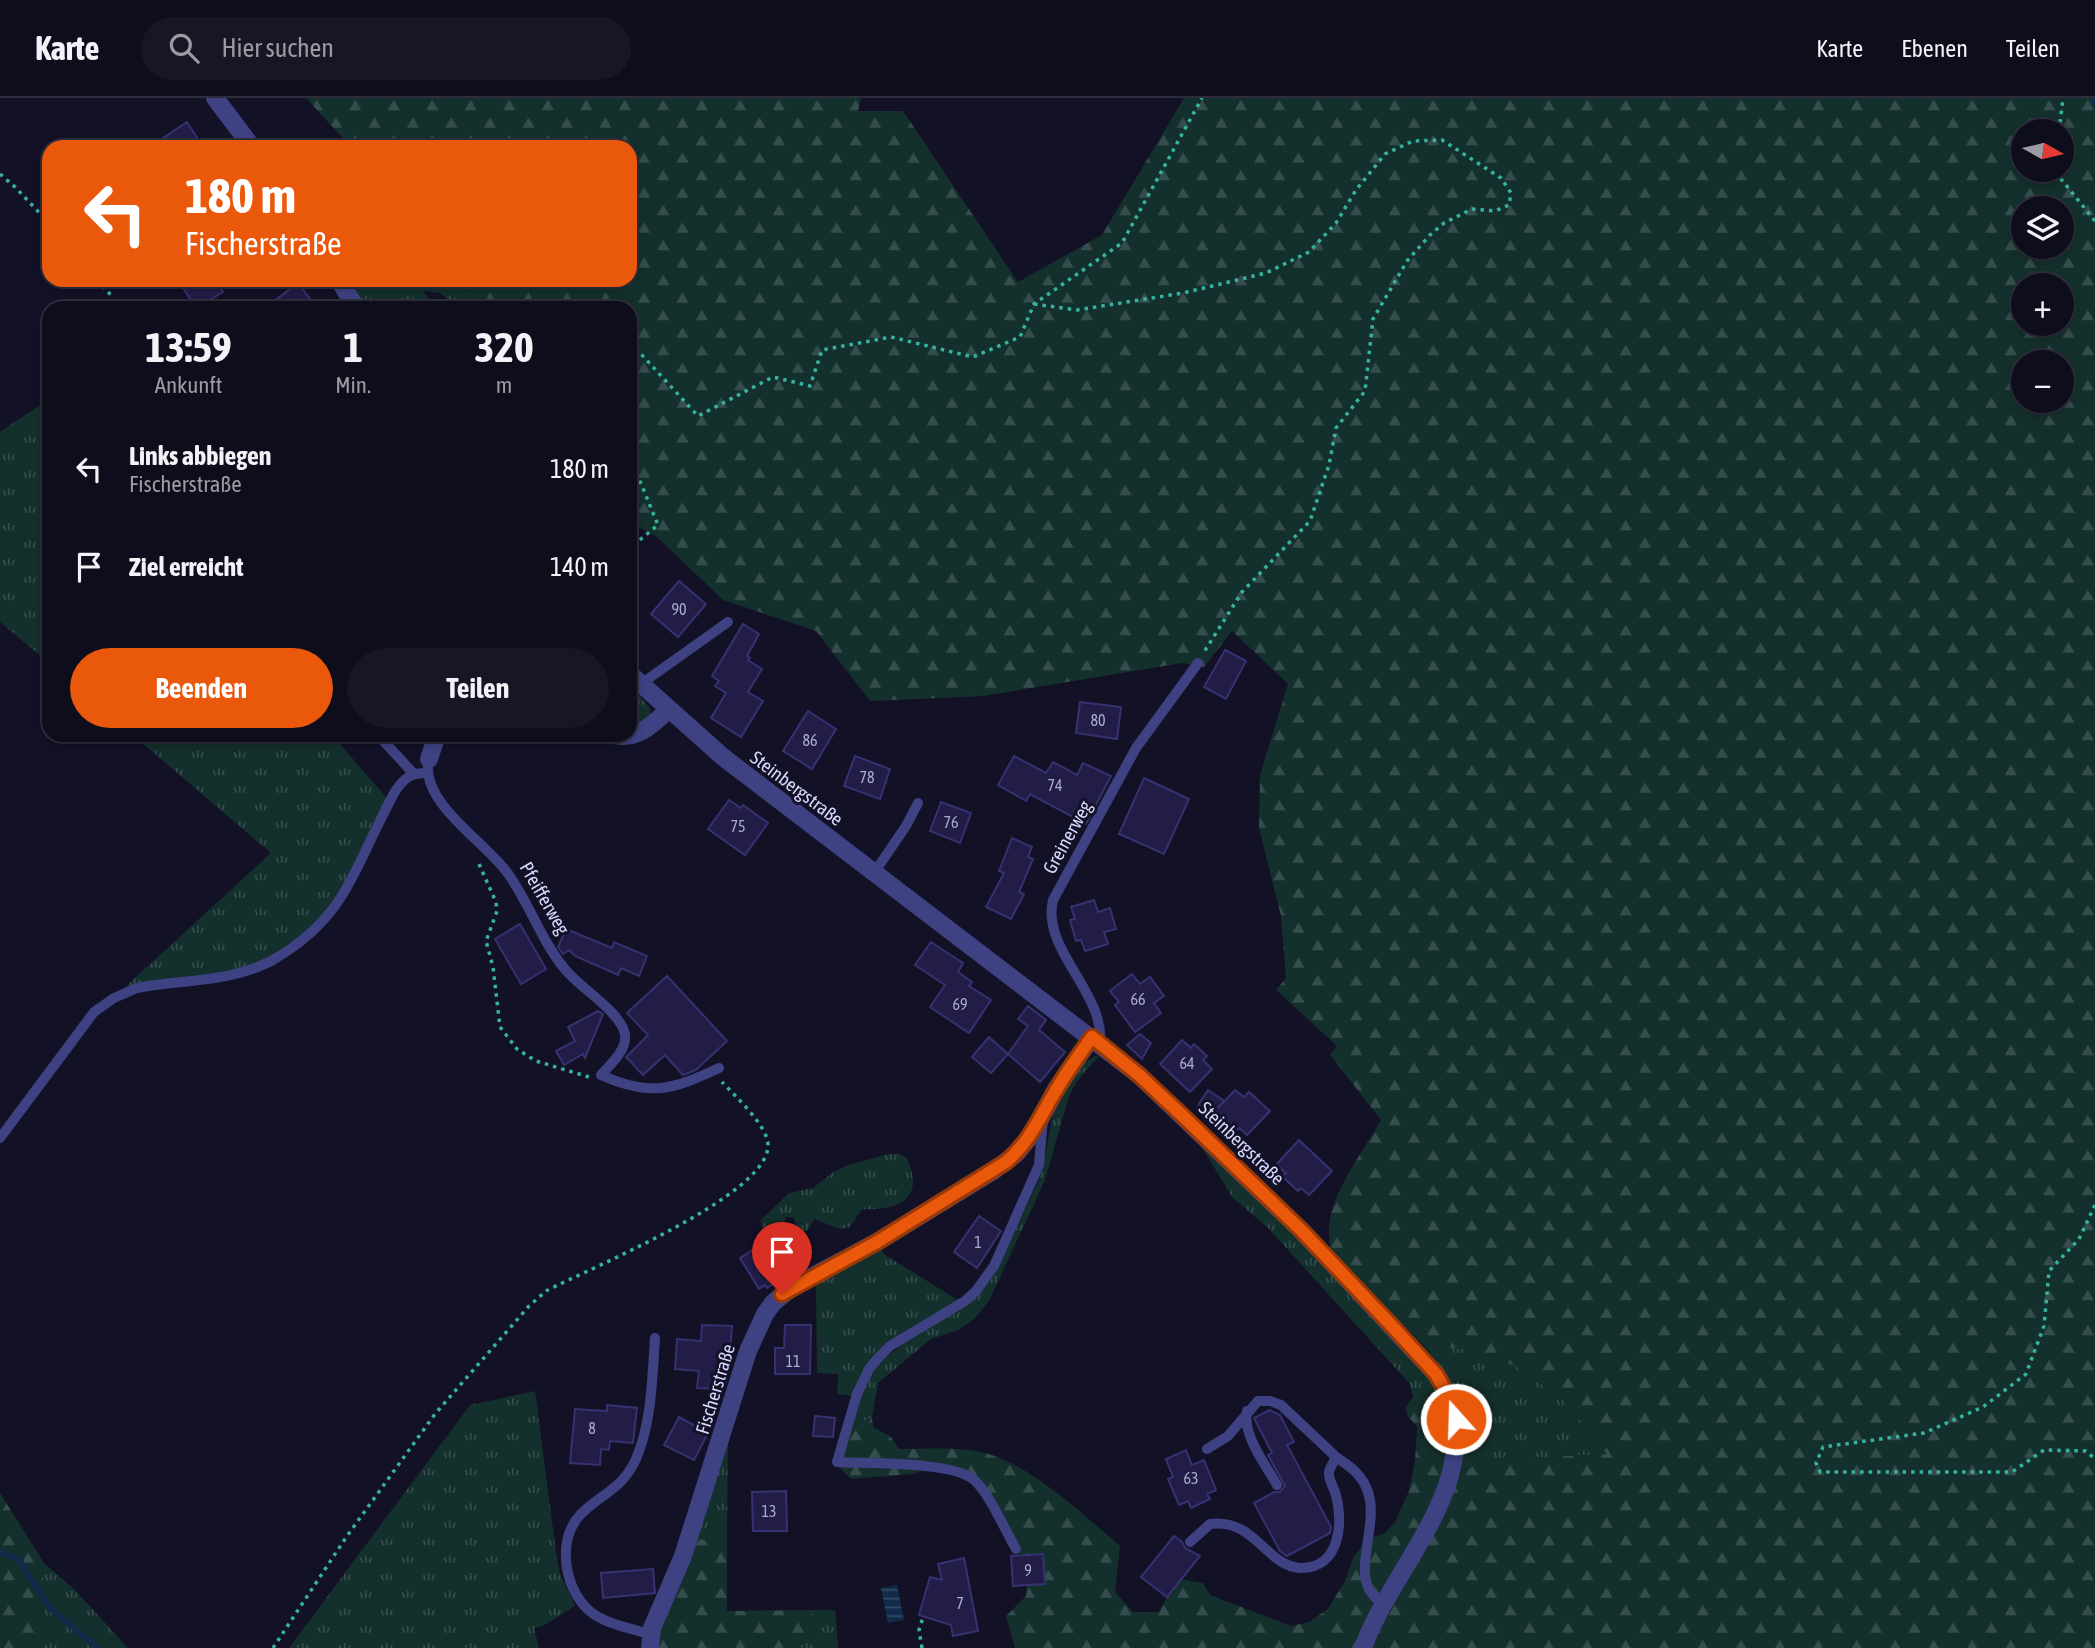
<!DOCTYPE html>
<html lang="de">
<meta charset="utf-8">
<style>
:root{--surface:#0e0d1c;--page:#171625;--text:#f1f3f6;--muted:#9b9ca3;--line:#2e2d3b;--accent:#ea580c}
body{margin:0;font-family:"Asap Condensed",sans-serif;background:var(--page);color:var(--text);height:100vh;display:flex;flex-direction:column;font-size:26px;white-space:nowrap}
*{box-sizing:border-box;margin:0}
p{font-size:23px;color:var(--muted)}
.icon{flex:none;width:38px;height:38px;fill:none;stroke:currentColor;stroke-width:2;stroke-linecap:round;stroke-linejoin:round}
.map{position:relative;flex:1;overflow:hidden}
.side{position:absolute;left:42px;top:203px;width:595px;height:441px;display:flex;flex-direction:column;background:var(--surface);border-radius:21px;box-shadow:0 4px 10px #0003,0 0 0 2px var(--line)}
.side>*{flex:none}
.hud{position:absolute;left:42px;top:42px;width:595px;height:147px;border-radius:21px;box-shadow:0 4px 10px #0003,0 0 0 2px var(--line);background:#ea580c;color:#fff;overflow:hidden}
.needle{width:46px;rotate:98deg}
.buttons{position:absolute;left:2011px;top:21px;display:grid;gap:14px}
.buttons a{display:grid;place-items:center;width:63px;height:63px;border-radius:50%;background:var(--surface);box-shadow:0 4px 10px #0003,0 0 0 2px var(--line);font-size:35px}
.pin{position:absolute;display:grid;place-items:center;width:60px;height:60px;color:#fff;margin:-72px -30px;border-radius:50% 50% 50% 0;rotate:-45deg;box-shadow:0 0 7px #0007}
.pin .icon{rotate:45deg}
.me{position:absolute;width:77px;margin:-38px;rotate:340deg;stroke-linejoin:round;filter:drop-shadow(0 0 5px #0008)}
.turn{display:flex;align-items:center;gap:24px;height:147px;padding:0 28px;font-size:32px}
.turn .icon{width:91px;height:91px;stroke-width:2.5}
.turn b{display:block;font-size:49px;line-height:60px}
.eta{display:flex;justify-content:space-evenly;align-items:center;height:119px;text-align:center}
.eta b{font-size:42px;font-weight:700;line-height:49px}
.primary-button{display:flex;gap:14px;margin-top:auto;padding:14px 28px}
.primary-button a{flex:1;height:80px;border-radius:42px;background:var(--accent);color:#fff;font-size:28px;font-weight:700;line-height:80px;text-align:center}
.primary-button a+a{background:var(--page);color:var(--text)}
ul{padding:0;list-style:none}
li{display:flex;align-items:center;gap:21px;height:98px;padding:0 28px}
li div{flex:1}
li b{display:block;font-size:26px}
li em{font-style:normal}
header{display:flex;align-items:center;gap:42px;box-sizing:border-box;height:98px;padding:0 35px;background:var(--surface);border-bottom:2px solid var(--line)}
header strong{font-size:33px}
nav{display:flex;gap:38px;margin-inline-start:auto;font-size:24px}
.search{width:490px;height:63px;background:var(--page);display:flex;align-items:center;gap:18px;box-sizing:border-box;padding:0 24px;border-radius:38px;color:var(--muted);font-size:26px}
.map>svg:first-child{display:block}
</style>
<header>
<strong>Karte</strong>
<div class="search"><svg class="icon" aria-label="search" viewBox="0 0 24 24"><circle cx="10" cy="10" r="6"/><path d="M15 15l6 6"/></svg>Hier suchen</div>
<nav><a>Karte</a><a>Ebenen</a><a>Teilen</a></nav>
</header>
<div class="map">
<svg width="2095" height="1550" viewBox="0 0 2095 1550">
<defs>
<pattern id="grass-tufts" width="24" height="20" patternUnits="userSpaceOnUse" patternTransform="scale(1.75)"><rect width="24" height="20" fill="#14302c"/><path d="M3 7l-1-3M5 7V3M7 7l1-3M15 17l-1-3M17 17v-4M19 17l1-3" fill="none" stroke="#354d4c"/></pattern>
<pattern id="forest-firs" width="22" height="20" patternUnits="userSpaceOnUse" patternTransform="scale(1.75)"><rect width="22" height="20" fill="#14302c"/><path d="M5 1l3.5 6h-7zM16 11l3.5 6h-7z" fill="#354d4c"/></pattern>
<pattern id="water-rules" width="6" height="5" patternUnits="userSpaceOnUse" patternTransform="scale(1.75)"><rect width="6" height="5" fill="#112c4a"/><path d="M0 2.5h6" fill="none" stroke="#334a65"/></pattern>
</defs>
<rect width="100%" height="100%" fill="#121126"/>
<g fill="url(#grass-tufts)">
<polygon points="354,182 451,182 468,189 484,210 459,210 440,195 424,193 432,208 429,210 366,210 350,185"/>
<polygon points="49,301 49,565 0,524 0,334"/>
<polygon points="630,587 651,611 650,618 630,633"/>
<polygon points="133,637 332,637 387,700 347,779 327,812 299,839 272,858 243,870 123,891 271,755"/>
<polygon points="1095,958 1099,958 1077,983 1069,998 1045,1082 989,1203 974,1221 958,1232 931,1241 878,1285 872,1319 850,1329 861,1298 873,1274 881,1263 909,1241 968,1206 990,1183 998,1170 1038,1084 1043,1068 1054,1011 1077,969"/>
<polygon points="1200,1046 1295,1138 1430,1281 1441,1300 1407,1317 1406,1309 1413,1299 1410,1286 1269,1131 1232,1099"/>
<path d="M 889,1056 L 898,1056 L 906,1059 C 926,1100 900,1113 862,1111 L 850,1129 L 840,1131 L 814,1121 L 808,1132 L 804,1134 L 796,1128 L 794,1120 L 786,1119 L 783,1132 L 770,1135 L 762,1132 L 761,1122 L 789,1095 L 813,1090 L 832,1075 L 845,1068 Z"/>
<polygon points="879,1148 885,1157 958,1202 905,1233 852,1298 837,1296 838,1276 817,1275 816,1181"/>
<path d="M 1423,1247 L 1474,1252 L 1517,1269 L 1562,1301 L 1608,1356 L 1493,1362 L 1461,1373 C 1470,1319 1460,1287 1423,1247 Z"/>
<polygon points="535,1293 556,1454 560,1476 575,1508 543,1528 534,1530 539,1550 289,1550 470,1307"/>
<polygon points="728,1335 727,1440 693,1442"/>
<polygon points="44,1465 75,1492 128,1550 29,1550 42,1510"/>
<polygon points="813,1512 835,1512 838,1550 795,1550 811,1533"/>
</g>
<g fill="url(#forest-firs)" fill-rule="evenodd">
<path d="M 306,0 L 861,0 L 858,13 L 903,13 L 1018,184 L 1102,137 L 1184,0 L 2095,0 L 2095,1550 L 1372,1550 C 1398,1489 1441,1436 1461,1373 L 1493,1362 L 1607,1356 L 1562,1301 L 1517,1269 L 1474,1252 L 1423,1247 L 1330,1150 C 1330,1143 1328,1135 1329,1128 C 1332,1093 1364,1052 1381,1022 L 1330,957 L 1337,948 L 1276,892 L 1286,880 L 1281,818 L 1259,730 L 1260,677 L 1288,586 L 1232,533 L 1204,569 L 1182,565 L 983,598 L 870,603 L 816,533 L 723,502 L 656,438 L 642,431 L 630,419 L 630,210 L 484,210 L 468,189 L 449,182 L 630,182 L 630,49 L 351,49 ZM 2023,33 L 2062,33 L 2062,72 L 2023,72 ZM 2023,110 L 2062,110 L 2062,149 L 2023,149 ZM 2023,187 L 2062,187 L 2062,226 L 2023,226 ZM 2023,264 L 2062,264 L 2062,303 L 2023,303 Z"/>
<path d="M 1441,1300 L 1449,1334 L 1445,1369 L 1425,1418 L 1373,1507 L 1354,1550 L 1015,1550 L 1006,1518 L 1026,1498 L 1027,1487 L 1045,1486 L 1043,1456 L 1020,1458 L 978,1386 L 934,1369 L 913,1376 L 851,1381 L 840,1370 L 850,1329 L 872,1319 L 873,1329 L 890,1338 L 899,1351 C 924,1351 951,1349 976,1353 C 1025,1361 1081,1415 1120,1448 L 1115,1494 L 1133,1514 L 1159,1514 L 1167,1499 L 1181,1481 L 1203,1485 L 1210,1497 L 1291,1528 L 1309,1524 L 1328,1511 L 1345,1483 L 1353,1460 L 1367,1441 L 1385,1435 L 1395,1424 L 1409,1393 L 1415,1363 L 1417,1329 L 1407,1317 Z"/>
<polygon points="0,1395 44,1465 42,1510 29,1550 0,1550"/>
<polygon points="727,1440 727,1513 813,1512 811,1533 795,1550 654,1550 693,1442"/>
</g>
<polygon fill="url(#water-rules)" points="897,1487 904,1522 888,1525 881,1490"/>
<g fill="none" stroke-linecap="round" stroke-linejoin="round">
<g stroke="#112c4a" stroke-width="6">
<polyline points="2093,0 2095,5"/>
<polyline points="0,1454 19,1462 51,1511 98,1550"/>
</g>
</g>
<g fill="#221d46" stroke="#373171" stroke-width="2">
<polygon points="187,24 203,49 150,49"/>
<polygon points="178,182 215,182 223,194 196,210"/>
<polygon points="298,185 317,210 265,210"/>
<polygon points="679,483 706,506 678,539 651,516"/>
<polygon points="743,526 759,536 747,558 750,560 748,562 762,571 748,594 763,603 741,639 711,620 726,595 715,588 719,583 712,578"/>
<polygon points="1225,552 1246,563 1226,601 1204,589"/>
<polygon points="1080,604 1121,609 1117,641 1076,635"/>
<polygon points="808,613 836,631 812,671 783,653"/>
<polygon points="855,658 890,671 880,701 844,688"/>
<polygon points="1014,658 1046,675 1053,664 1077,677 1083,665 1111,678 1086,726 1030,696 1026,703 998,687"/>
<polygon points="1144,680 1189,701 1164,756 1119,736"/>
<polygon points="729,702 741,710 743,707 768,725 745,757 708,731"/>
<polygon points="941,704 971,715 960,745 930,733"/>
<polygon points="1012,740 1032,749 1028,759 1033,761 1019,794 1024,796 1011,821 986,809 1004,775 999,773"/>
<polygon points="1094,802 1098,814 1110,810 1116,831 1104,834 1108,846 1085,853 1081,842 1076,843 1070,822 1075,821 1071,809"/>
<polygon points="520,826 546,871 521,886 495,841"/>
<polygon points="566,831 612,850 614,844 647,858 639,878 621,870 618,877 575,858 569,852 563,856 558,849"/>
<polygon points="931,844 963,865 958,874 972,884 969,888 991,902 969,935 930,909 945,887 915,867"/>
<polygon points="1132,876 1140,886 1150,879 1164,898 1154,905 1161,915 1135,934 1115,907 1119,904 1110,893"/>
<polygon points="667,878 727,943 696,972 683,977 665,957 643,977 626,959 648,937 627,915"/>
<polygon points="1028,908 1046,922 1039,932 1065,954 1040,984 1008,956 1028,928 1018,921"/>
<polygon points="598,913 603,916 585,960 583,956 564,967 556,953 575,943 568,929"/>
<polygon points="1140,936 1151,945 1142,961 1127,947"/>
<polygon points="989,939 1008,956 991,975 972,959"/>
<polygon points="1182,942 1191,950 1194,946 1207,958 1203,962 1212,971 1190,994 1160,966"/>
<polygon points="1208,992 1224,1003 1218,1010 1235,992 1244,999 1249,994 1270,1013 1247,1037 1239,1030 1237,1032 1216,1013 1212,1018 1198,1007"/>
<polygon points="1299,1042 1332,1073 1309,1097 1301,1090 1298,1093 1282,1078 1286,1075 1276,1067"/>
<polygon points="979,1118 1001,1133 977,1170 954,1154"/>
<polygon points="779,1144 796,1172 767,1190 765,1187 759,1191 740,1160 757,1149 761,1155"/>
<polygon points="702,1227 732,1228 728,1278 724,1291 697,1290 699,1273 675,1271 677,1241 701,1243"/>
<polygon points="785,1227 811,1227 810,1276 775,1276 775,1250 784,1250"/>
<polygon points="607,1307 637,1310 633,1345 610,1343 609,1352 601,1351 600,1367 570,1365 575,1311 607,1313"/>
<polygon points="1269,1312 1280,1317 1294,1344 1287,1347 1331,1429 1330,1435 1287,1458 1280,1453 1254,1405 1274,1394 1280,1394 1285,1388 1268,1357 1272,1355 1254,1320"/>
<polygon points="815,1318 835,1320 833,1339 813,1338"/>
<polygon points="679,1319 708,1335 694,1362 664,1347"/>
<polygon points="1186,1352 1192,1367 1204,1362 1216,1392 1207,1396 1210,1401 1191,1410 1188,1403 1179,1407 1168,1381 1173,1379 1166,1361"/>
<polygon points="786,1393 787,1433 753,1433 752,1394"/>
<polygon points="1174,1438 1182,1444 1185,1450 1200,1458 1167,1499 1141,1479"/>
<polygon points="1043,1456 1045,1486 1013,1488 1011,1458"/>
<polygon points="964,1460 978,1533 953,1538 951,1527 919,1517 930,1479 942,1482 938,1466"/>
<polygon points="653,1471 655,1495 603,1500 601,1475"/>
</g>
<g fill="none" stroke-linecap="round" stroke-linejoin="round">
<g stroke="#36b3a0" stroke-width="3.5" stroke-dasharray="3.5 5" stroke-linecap="butt">
<polyline points="2059,33 2063,0"/>
<polyline points="2061,72 2061,81 2095,123"/>
<polyline points="0,76 15,89 49,125"/>
<polyline points="96,182 112,198"/>
<polyline points="1034,206 1077,212 1183,195 1266,175 1309,154 1336,125 1356,92 1385,56 1413,43 1442,42 1501,80 1511,95 1509,107 1495,113 1472,111 1444,125 1430,137 1407,163 1373,221 1365,293 1336,330 1329,367 1310,423 1242,494 1204,554"/>
<polyline points="630,244 698,318 773,279 810,288 822,252 891,239 973,259 1020,239 1034,206 1122,145 1202,0"/>
<polyline points="630,359 658,427 630,450"/>
<polyline points="479,766 496,804 497,813 486,843 493,869 500,929 517,951 536,963 589,979"/>
<polyline points="2095,1107 2079,1141 2049,1173 2044,1228 2026,1276 1983,1309 1924,1335 1823,1349 1816,1365 1820,1374 2012,1374 2044,1352 2086,1353 2095,1361"/>
<path d="M 273,1550 L 347,1438 L 435,1316 L 529,1208 L 546,1193 C 590,1170 767,1098 768,1048 C 769,1029 735,998 722,984"/>
<polyline points="922,1550 919,1532 923,1519"/>
</g>
<g stroke="#3e4283" stroke-width="10">
<polyline points="123,207 128,210"/>
<polyline points="641,586 728,524"/>
<polyline points="378,637 414,676"/>
<path d="M 428,668 C 425,708 488,746 509,777 C 530,807 541,842 564,870 C 578,889 622,914 625,937 C 627,952 610,967 601,977 C 650,999 672,992 719,970"/>
<polyline points="874,775 906,728 918,705"/>
<path d="M 1100,945 C 1105,894 1041,852 1053,802 L 1136,650 L 1198,565"/>
<path d="M 0,1040 L 94,914 L 114,900 L 137,890 C 183,881 230,885 273,862 C 297,848 321,828 337,805 C 356,778 368,745 384,715 C 390,703 396,688 407,680 C 413,675 421,675 428,675"/>
<path d="M 1247,1313 C 1242,1337 1266,1367 1277,1387"/>
<path d="M 1336,1359 C 1348,1367 1360,1375 1366,1389 C 1384,1427 1343,1483 1383,1505"/>
<path d="M 1190,1444 L 1210,1426 C 1255,1420 1266,1468 1300,1470 C 1341,1471 1344,1423 1335,1394 C 1333,1388 1328,1381 1329,1374 C 1330,1369 1334,1364 1336,1359 L 1281,1307 L 1270,1303 L 1258,1303 L 1228,1338 L 1207,1351"/>
<path d="M 1016,1451 C 1006,1434 988,1393 974,1382 C 952,1363 868,1366 837,1364 L 857,1296 L 869,1271 L 878,1260 L 890,1248 L 965,1203 L 976,1193 L 994,1168 L 1039,1067 L 1043,1021"/>
<path d="M 650,1536 C 632,1531 611,1527 595,1517 C 565,1498 555,1443 580,1417 C 600,1396 622,1392 636,1361 C 652,1324 652,1280 655,1240"/>
</g>
<g stroke="#3e4283" stroke-width="18">
<path d="M 614,637 C 638,642 652,627 668,612"/>
<polyline points="429,661 437,637"/>
<polyline points="650,1550 652,1530 683,1458 748,1253 765,1216 773,1205 792,1189 877,1144 993,1073 1017,1055 1033,1035 1056,991 1092,939"/>
</g>
<g stroke="#3e4283" stroke-width="18">
<polyline points="215,0 252,49"/>
<polyline points="339,182 356,210"/>
<path d="M 630,576 L 723,659 L 1139,977 L 1301,1132 L 1436,1276 C 1498,1374 1395,1461 1363,1550"/>
</g>
</g>
<g fill="none" stroke-linecap="round" stroke-linejoin="round">
<defs>
<path id="route" d="M 782,1196 L 877,1144 L 1006,1064 C 1031,1043 1041,1016 1058,989 C 1068,972 1080,956 1092,939 L 1139,977 L 1186,1021 L 1301,1132 L 1392,1228 L 1436,1276 L 1448,1297 L 1456,1321"/>
</defs>
<use href="#route" stroke="#983908" stroke-width="18"/>
<use href="#route" stroke="#ea580c" stroke-width="12"/>
</g>
<g text-anchor="middle" stroke-width="6" stroke-linejoin="round" paint-order="stroke">
<g font-size="16" fill="#aaa9cf">
<text x="679" y="517">90</text>
<text x="1098" y="628">80</text>
<text x="810" y="648">86</text>
<text x="867" y="685">78</text>
<text x="1055" y="693">74</text>
<text x="951" y="730">76</text>
<text x="738" y="734">75</text>
<text x="1138" y="907">66</text>
<text x="960" y="912">69</text>
<text x="1187" y="971">64</text>
<text x="978" y="1150">1</text>
<text x="793" y="1269">11</text>
<text x="592" y="1336">8</text>
<text x="1191" y="1386">63</text>
<text x="769" y="1419">13</text>
<text x="1028" y="1478">9</text>
<text x="960" y="1511">7</text>
</g>
<g font-size="19" fill="#d8d8fd" stroke="#121126">
<text transform="translate(797 690) rotate(37)" y="7">Steinbergstraße</text>
<text transform="translate(1067 739) rotate(-61)" y="7">Greinerweg</text>
<text transform="translate(545 800) rotate(60)" y="7">Pfeifferweg</text>
<text transform="translate(1242 1045) rotate(44)" y="7">Steinbergstraße</text>
<text transform="translate(715 1291) rotate(-73)" y="7">Fischerstraße</text>
</g>
</g>
</svg>
<div class="buttons">
<a><svg class="needle" viewBox="-14 -14 28 28"><path d="M0-13l5 13h-10z" fill="#e53935"/><path d="M0 13l5-13h-10z" fill="#9b9ca3"/></svg></a>
<a><svg class="icon" aria-label="layers" viewBox="0 0 24 24"><path d="M12 4l9 5-9 5-9-5zM3 14l9 5 9-5"/></svg></a>
<a>+</a>
<a>−</a>
</div>
<div class="pin" style="left:782px;top:1196px;background:#d93025"><svg class="icon" aria-label="arrive" viewBox="0 0 24 24"><path d="M6 21V4h12l-3 4 3 4H6"/></svg></div>
<svg class="me" style="left:1456px;top:1321px" viewBox="-20 -20 40 40"><circle r="17" fill="#ea580c" stroke="#fff" stroke-width="3"/><path d="M0-11L8 9 0 5-8 9z" fill="#fff"/></svg>
<div class="hud">
<div class="turn"><svg class="icon" aria-label="left" viewBox="0 0 24 24"><path d="M17 20v-9H6M10 6l-5 5 5 5"/></svg><div><b>180 m</b>Fischerstraße</div></div>
</div>
<section class="side">
<div class="eta">
<div><b>13:59</b><p>Ankunft</p></div>
<div><b>1</b><p>Min.</p></div>
<div><b>320</b><p>m</p></div>
</div>
<ul>
<li><svg class="icon" aria-label="left" viewBox="0 0 24 24"><path d="M17 20v-9H6M10 6l-5 5 5 5"/></svg><div><b>Links abbiegen</b><p>Fischerstraße</p></div><em>180 m</em></li>
<li><svg class="icon" aria-label="arrive" viewBox="0 0 24 24"><path d="M6 21V4h12l-3 4 3 4H6"/></svg><div><b>Ziel erreicht</b></div><em>140 m</em></li>
</ul>
<div class="primary-button"><a>Beenden</a><a>Teilen</a></div>
</section>
</div>
